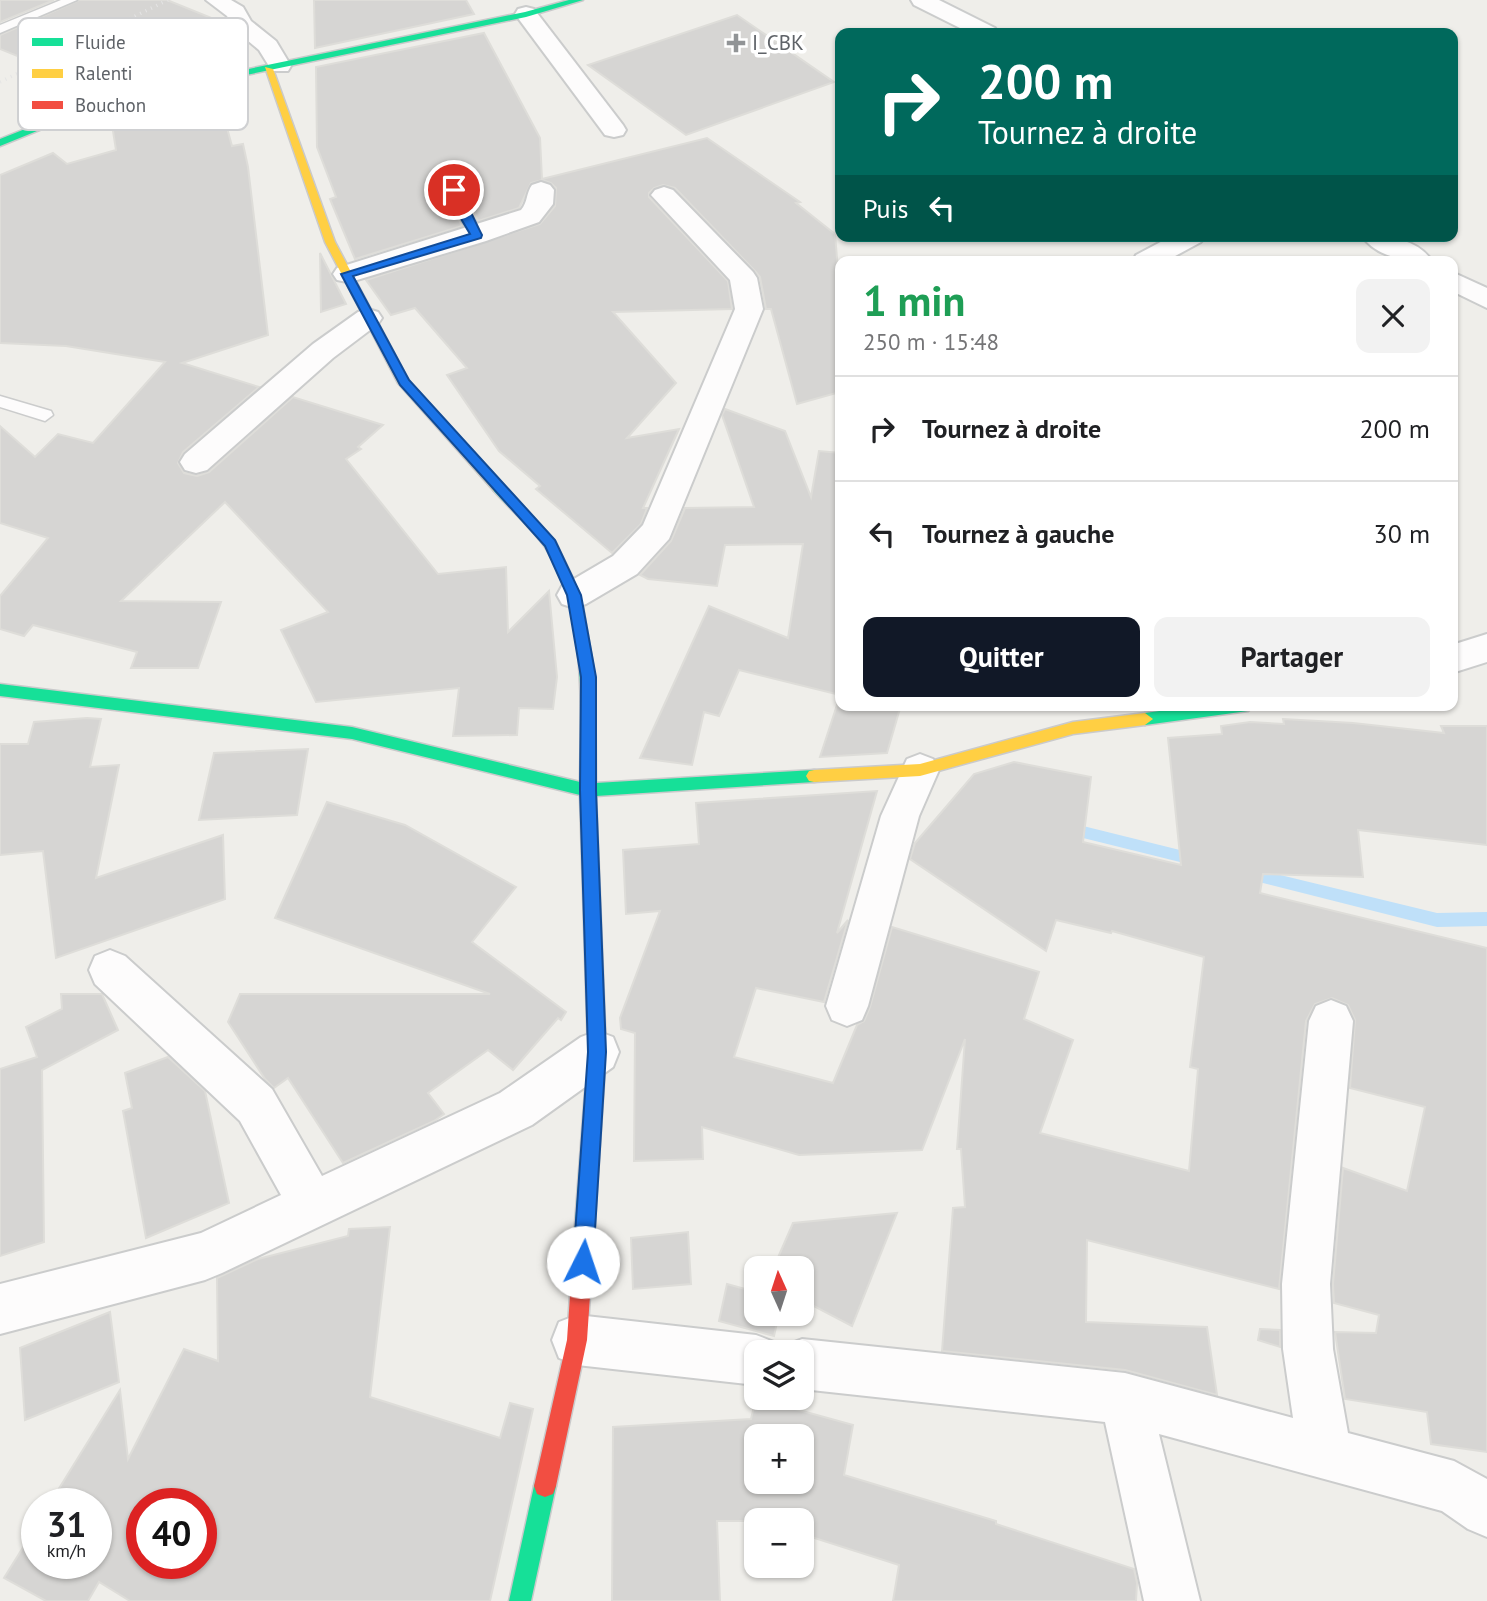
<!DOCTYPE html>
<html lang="fr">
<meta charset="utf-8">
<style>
:root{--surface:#fff;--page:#f2f2f2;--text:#202124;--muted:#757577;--line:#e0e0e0;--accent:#111827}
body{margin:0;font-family:"PT Sans",sans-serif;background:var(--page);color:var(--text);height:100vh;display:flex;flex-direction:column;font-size:26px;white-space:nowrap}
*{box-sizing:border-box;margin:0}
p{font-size:23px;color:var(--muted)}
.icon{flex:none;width:38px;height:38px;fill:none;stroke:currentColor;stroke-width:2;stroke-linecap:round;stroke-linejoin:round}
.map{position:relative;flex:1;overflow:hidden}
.details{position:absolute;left:835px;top:256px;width:623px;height:455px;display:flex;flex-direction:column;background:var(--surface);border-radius:14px;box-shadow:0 2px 5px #0004}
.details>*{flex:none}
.top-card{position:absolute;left:835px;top:28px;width:623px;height:214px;border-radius:14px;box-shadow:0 2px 5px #0004;background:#00695c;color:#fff;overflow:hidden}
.needle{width:46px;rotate:357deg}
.buttons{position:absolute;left:744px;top:1256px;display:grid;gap:14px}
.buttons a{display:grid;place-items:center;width:70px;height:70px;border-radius:14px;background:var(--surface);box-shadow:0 2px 5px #0004;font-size:35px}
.speed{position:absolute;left:21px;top:1488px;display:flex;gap:14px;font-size:35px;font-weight:700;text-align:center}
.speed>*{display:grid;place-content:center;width:91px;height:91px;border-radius:50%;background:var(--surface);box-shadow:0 2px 5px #0004;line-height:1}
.speed small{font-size:18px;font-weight:400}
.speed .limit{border:10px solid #d22;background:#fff;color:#111}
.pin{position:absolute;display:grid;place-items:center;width:60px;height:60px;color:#fff;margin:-30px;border:4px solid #fff;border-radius:50%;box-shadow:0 2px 7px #0007}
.me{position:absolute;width:77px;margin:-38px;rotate:4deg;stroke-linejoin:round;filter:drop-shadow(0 0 5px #0008)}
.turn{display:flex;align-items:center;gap:24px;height:147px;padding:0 28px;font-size:32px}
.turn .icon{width:91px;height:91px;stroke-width:2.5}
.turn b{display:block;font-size:49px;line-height:60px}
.then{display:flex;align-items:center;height:66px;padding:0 28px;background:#0003;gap:14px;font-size:26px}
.round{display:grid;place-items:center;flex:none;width:74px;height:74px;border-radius:14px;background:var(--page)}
.head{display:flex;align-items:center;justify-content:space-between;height:119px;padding:0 28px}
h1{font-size:42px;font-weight:700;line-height:52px;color:#1e9e55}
.action{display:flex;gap:14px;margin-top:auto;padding:14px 28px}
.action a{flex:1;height:80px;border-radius:14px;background:var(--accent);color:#fff;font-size:28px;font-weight:700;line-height:80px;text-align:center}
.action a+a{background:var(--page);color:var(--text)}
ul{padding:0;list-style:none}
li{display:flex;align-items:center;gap:21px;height:105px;padding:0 28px;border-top:2px solid var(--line)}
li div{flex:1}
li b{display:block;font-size:26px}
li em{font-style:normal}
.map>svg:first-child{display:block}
</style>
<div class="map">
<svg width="1487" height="1601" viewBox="0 0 1487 1601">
<rect width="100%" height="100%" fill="#efeeea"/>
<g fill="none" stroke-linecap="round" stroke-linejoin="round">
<g fill="#bfe0f9" fill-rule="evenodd">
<polygon points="1067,822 1196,854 1201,856 1203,860 1201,864 1196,866 1067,834 1062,832 1060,828 1062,824"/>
<polygon points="1247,867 1437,913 1487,912 1487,926 1437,927 1247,879 1242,878 1240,873 1242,868"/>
</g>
</g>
<g fill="#d6d5d3" stroke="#deddd9" stroke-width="2" fill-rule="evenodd">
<polygon points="0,0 54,0 0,22"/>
<polygon points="79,0 167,0 229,25 240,38 215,43 227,65 106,92 0,49 0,35"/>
<polygon points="314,0 466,0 474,14 315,48"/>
<polygon points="737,15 834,82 686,135 588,65"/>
<polygon points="484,33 540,138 542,179 707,138 800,202 796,203 835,234 840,294 840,392 797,404 771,309 766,309 760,277 755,271 675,188 663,185 654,188 649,193 649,197 728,281 732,309 613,312 676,383 627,438 679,429 643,508 647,508 641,524 612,553 536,489 540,486 499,451 447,375 467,368 415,308 391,315 366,280 540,224 555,206 556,188 551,183 542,180 531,183 519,208 478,221 455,168 445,163 437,170 462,226 355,259 330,199 336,197 317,147 316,67"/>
<polygon points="216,88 232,146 243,144 248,167 268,335 182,363 259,387 183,452 178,463 184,473 197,476 209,472 293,397 383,425 358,447 361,449 346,459 438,574 506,567 508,632 549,591 557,677 553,709 519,708 517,735 453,736 459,688 316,702 281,630 328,612 225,502 121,601 221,602 198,668 131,668 137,652 33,625 24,636 0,629 0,596 48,538 0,523 0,426 35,457 58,434 93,443 165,362 66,346 0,343 0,175 53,153 67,164 116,150 110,112"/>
<polygon points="320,253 346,304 321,312"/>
<polygon points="725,409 785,431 811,497 819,451 840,453 840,695 739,670 719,716 704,712 692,765 640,758 709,606 788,638 803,544 725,545 717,586 648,579 640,575 671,541 685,508 754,507 722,415"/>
<polygon points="837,705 901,705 887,753 820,757"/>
<polygon points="87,718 101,719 90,767 119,765 96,878 223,835 225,899 56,958 43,851 0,855 0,744 28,744 34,722"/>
<polygon points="1283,719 1353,723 1444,733 1441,726 1487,726 1487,845 1358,830 1363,877 1263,874 1260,893 1487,948 1487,1452 1431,1444 1427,1412 1345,1399 1335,1332 1376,1333 1379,1315 1334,1303 1333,1284 1343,1168 1407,1191 1425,1107 1350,1088 1355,1020 1348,1005 1332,998 1315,1004 1306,1021 1279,1289 1087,1240 1086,1322 1207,1327 1217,1395 1125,1370 942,1351 953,1208 965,1207 961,1149 957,1149 965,1039 922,1150 799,1155 702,1127 703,1159 634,1161 635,1033 621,1029 620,1018 660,911 626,914 623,850 699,844 696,803 877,791 837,933 848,920 824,1002 756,988 734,1057 833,1083 857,1025 864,1021 870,1007 892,927 1039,972 1024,1019 1073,1040 1040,1133 1189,1171 1198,1069 1190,1067 1204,957 1112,931 1111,933 1056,920 1046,951 910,859 915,843 974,774 1014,762 1091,777 1083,842 1181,865 1168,738 1222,734 1221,726 1250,722 1284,724"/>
<polygon points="308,749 297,815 199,820 214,753"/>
<polygon points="327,802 405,825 516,887 472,942 566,1012 561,1020 558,1018 513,1070 488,1050 428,1093 444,1114 434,1121 343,1163 288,1078 274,1088 265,1079 228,1022 240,994 490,994 275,918"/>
<polygon points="61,994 102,994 118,1030 42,1070 44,1242 0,1256 0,1069 37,1057 26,1027 62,1009"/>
<polygon points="168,1057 205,1091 229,1203 146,1238 123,1111 132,1108 125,1073"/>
<polygon points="897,1213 852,1326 802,1300 802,1269 773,1269 793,1223"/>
<path d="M 390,1227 L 370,1397 L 500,1438 L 510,1403 L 533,1409 L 490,1601 L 130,1601 L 99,1582 L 88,1601 L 46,1601 L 4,1578 L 37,1525 L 37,1563 L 96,1563 L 96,1503 L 50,1503 L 120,1390 L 128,1459 L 184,1349 L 218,1361 L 217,1278 L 258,1259 L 348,1236 L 349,1229 ZM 142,1503 L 201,1503 L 201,1563 L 142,1563 Z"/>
<polygon points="688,1232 691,1284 633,1289 631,1238"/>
<polygon points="727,1284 756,1292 756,1314 779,1314 774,1336 719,1321"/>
<polygon points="110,1312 119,1382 25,1420 20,1348"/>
<polygon points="1260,1329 1280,1330 1280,1347 1258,1340"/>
<path d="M 756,1398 L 853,1425 L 844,1475 L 996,1521 L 996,1524 L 1134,1569 L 1137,1583 L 1136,1601 L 893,1601 L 899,1565 L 802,1534 L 802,1521 L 717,1521 L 720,1601 L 612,1601 L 613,1427 L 751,1419 ZM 756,1437 L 802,1437 L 802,1482 L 756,1482 Z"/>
</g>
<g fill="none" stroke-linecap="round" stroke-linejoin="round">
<defs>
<g id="lane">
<polygon points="61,0 77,0 0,33 0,25"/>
<polygon points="446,165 453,169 470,212 484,235 482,238 472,238 456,212 439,169"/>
<polygon points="0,396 51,411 53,415 45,421 0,407"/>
</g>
<g id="street">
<polygon points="206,0 231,0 243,7 251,21 276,41 291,66 288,71 272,71 259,50 235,30 227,16"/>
<polygon points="911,0 939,0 995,28 998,33 970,33 914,5"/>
<polygon points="526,7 534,9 623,125 626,130 623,135 614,137 605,135 515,14 518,9"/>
<path d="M 541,182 L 550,185 L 554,190 L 553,204 L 539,222 L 486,241 L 357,280 L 347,282 L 337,280 L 333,274 L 337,268 L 521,210 C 528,202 526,193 532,185 Z"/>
<polygon points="664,187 673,190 753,272 757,278 763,309 669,539 637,574 586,604 574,608 562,604 557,595 562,586 613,556 643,525 735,309 730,280 651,195 655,190"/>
<polygon points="1172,236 1205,236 1201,242 1166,261 1133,261 1136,255"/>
<path d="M 1362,236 C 1387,236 1417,238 1432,261 C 1408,261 1378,259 1362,236 Z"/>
<polygon points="1452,272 1487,288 1487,308 1452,291"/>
<polygon points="368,309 378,312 382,318 378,324 333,358 207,470 196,473 185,470 180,462 185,454 313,344 358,312"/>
<polygon points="1487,634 1487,662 1452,673 1452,645"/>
<polygon points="920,754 933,759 939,770 919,816 868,1006 862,1020 847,1026 832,1020 826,1006 881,816 907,759"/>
<polygon points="110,950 125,956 272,1089 322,1176 500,1093 581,1037 597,1031 613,1037 619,1052 613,1067 532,1125 222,1273 205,1280 0,1334 0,1284 201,1233 281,1195 240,1121 95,984 89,970 95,956"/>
<polygon points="1331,1000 1346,1006 1353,1021 1330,1284 1333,1349 1348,1433 1454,1461 1487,1479 1487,1537 1468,1529 1442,1511 1159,1434 1200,1601 1144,1601 1105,1422 802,1389 802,1353 781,1353 784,1346 802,1339 1125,1373 1293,1418 1283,1349 1282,1284 1309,1021 1316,1006"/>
<polygon points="577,1315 756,1335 774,1342 778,1353 756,1353 756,1385 577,1365 559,1358 552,1340 559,1322"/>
</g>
<g id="fast">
<polygon points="569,0 583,0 526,17 101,105 0,146 0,139 98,100 525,12"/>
<path d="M 499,483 L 504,485 L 555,541 L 581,595 L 595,677 L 596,783 L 814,770 L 819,771 L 822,776 L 819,781 L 814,782 L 596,796 L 606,1052 L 593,1251 L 590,1258 L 583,1261 L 576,1258 L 573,1251 L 588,1052 L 580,795 L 352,739 L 0,696 L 0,684 L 352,727 L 580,782 C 581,707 587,612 545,547 C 531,527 510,509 494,491 L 492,488 Z"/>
<polygon points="1202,705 1255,705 1248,711 1145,725 1137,719 1145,713"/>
<polygon points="545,1475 553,1478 556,1486 531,1601 509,1601 534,1486 537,1478"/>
</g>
<g id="slow">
<polygon points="265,67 273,69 335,242 409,381 504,485 504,491 494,491 398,383 325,242"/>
<polygon points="1145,713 1153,719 1145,725 1073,734 920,776 814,782 809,781 806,776 809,771 814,770 920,764 1073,722"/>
</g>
<polygon id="jam" points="583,1241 590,1244 593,1251 587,1340 556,1486 553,1494 545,1497 537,1494 534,1486 567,1340 573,1251 576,1244"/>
</defs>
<use href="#lane" stroke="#cbcccc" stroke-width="3"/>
<use href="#street" stroke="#cbcccc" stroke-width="4"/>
<use href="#fast" stroke="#cacacb" stroke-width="3"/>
<use href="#slow" stroke="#cacacb" stroke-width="3"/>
<use href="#jam" stroke="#cacacb" stroke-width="3"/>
<use href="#lane" fill="#fdfcfc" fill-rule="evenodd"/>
<use href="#street" fill="#fdfcfc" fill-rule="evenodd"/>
<use href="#fast" fill="#16e098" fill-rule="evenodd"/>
<use href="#slow" fill="#ffcf43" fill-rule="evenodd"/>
<use href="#jam" fill="#f24e42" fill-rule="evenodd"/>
<polyline stroke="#e4e4e4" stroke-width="3.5" stroke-dasharray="1 5" stroke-linecap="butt" points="0,82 168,0"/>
</g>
<path fill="#1a73e8" stroke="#114b97" stroke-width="2" d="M 454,187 C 463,192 476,224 482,235 L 481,238 L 353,276 L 409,380 L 555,540 L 581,595 L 596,677 L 596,790 L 606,1052 L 593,1262 L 590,1269 L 583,1272 L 576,1269 L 573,1262 L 588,1052 L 580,790 L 581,677 L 567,595 L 545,546 L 400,385 L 341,274 L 470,234 L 457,212 L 449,190 Z"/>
<path fill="#919496" stroke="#fff" stroke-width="2.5" d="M732.5 32.5h7v7h7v7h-7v7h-7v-7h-7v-7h7z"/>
<g text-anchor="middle" stroke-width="7" stroke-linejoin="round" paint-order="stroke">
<g font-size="21" fill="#5f6368" stroke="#fff" text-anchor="start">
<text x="752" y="50">I_CBK</text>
</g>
</g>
<rect x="18" y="18" width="230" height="112" rx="10" fill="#fff" stroke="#cfd0d2" stroke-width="2"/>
<rect x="32" y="38" width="31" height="8" fill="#16e098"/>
<rect x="32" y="69" width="31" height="9" fill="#ffcf43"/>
<rect x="32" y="101" width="31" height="8" fill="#f24e42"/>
<g font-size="19" fill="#5f6368">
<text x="75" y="49">Fluide</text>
<text x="75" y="80">Ralenti</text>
<text x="75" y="112">Bouchon</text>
</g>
</svg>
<div class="buttons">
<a><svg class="needle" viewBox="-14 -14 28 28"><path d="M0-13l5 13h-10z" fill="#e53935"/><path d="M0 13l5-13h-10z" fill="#757577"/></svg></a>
<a><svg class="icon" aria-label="layers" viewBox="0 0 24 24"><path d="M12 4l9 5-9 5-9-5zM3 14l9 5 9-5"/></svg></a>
<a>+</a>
<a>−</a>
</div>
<div class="speed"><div>31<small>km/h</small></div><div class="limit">40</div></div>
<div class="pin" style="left:454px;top:190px;background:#d93025"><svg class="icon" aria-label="arrive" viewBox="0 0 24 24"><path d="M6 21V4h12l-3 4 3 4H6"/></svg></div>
<svg class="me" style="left:583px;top:1262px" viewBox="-20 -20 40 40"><circle r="19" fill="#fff"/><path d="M0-13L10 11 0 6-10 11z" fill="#1a73e8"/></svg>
<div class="top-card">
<div class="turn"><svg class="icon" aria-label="right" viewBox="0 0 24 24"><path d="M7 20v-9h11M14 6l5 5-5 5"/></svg><div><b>200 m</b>Tournez à droite</div></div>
<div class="then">Puis<svg class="icon" aria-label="left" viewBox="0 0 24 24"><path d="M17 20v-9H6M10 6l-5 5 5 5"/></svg></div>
</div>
<section class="details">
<div class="head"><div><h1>1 min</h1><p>250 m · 15:48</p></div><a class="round"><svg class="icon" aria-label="close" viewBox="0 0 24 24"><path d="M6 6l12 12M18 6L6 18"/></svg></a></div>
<ul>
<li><svg class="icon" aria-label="right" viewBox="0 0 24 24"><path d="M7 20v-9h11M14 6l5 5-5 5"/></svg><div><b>Tournez à droite</b></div><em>200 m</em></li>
<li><svg class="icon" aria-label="left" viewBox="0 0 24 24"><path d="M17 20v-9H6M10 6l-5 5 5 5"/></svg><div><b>Tournez à gauche</b></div><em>30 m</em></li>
</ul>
<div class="action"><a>Quitter</a><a>Partager</a></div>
</section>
</div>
